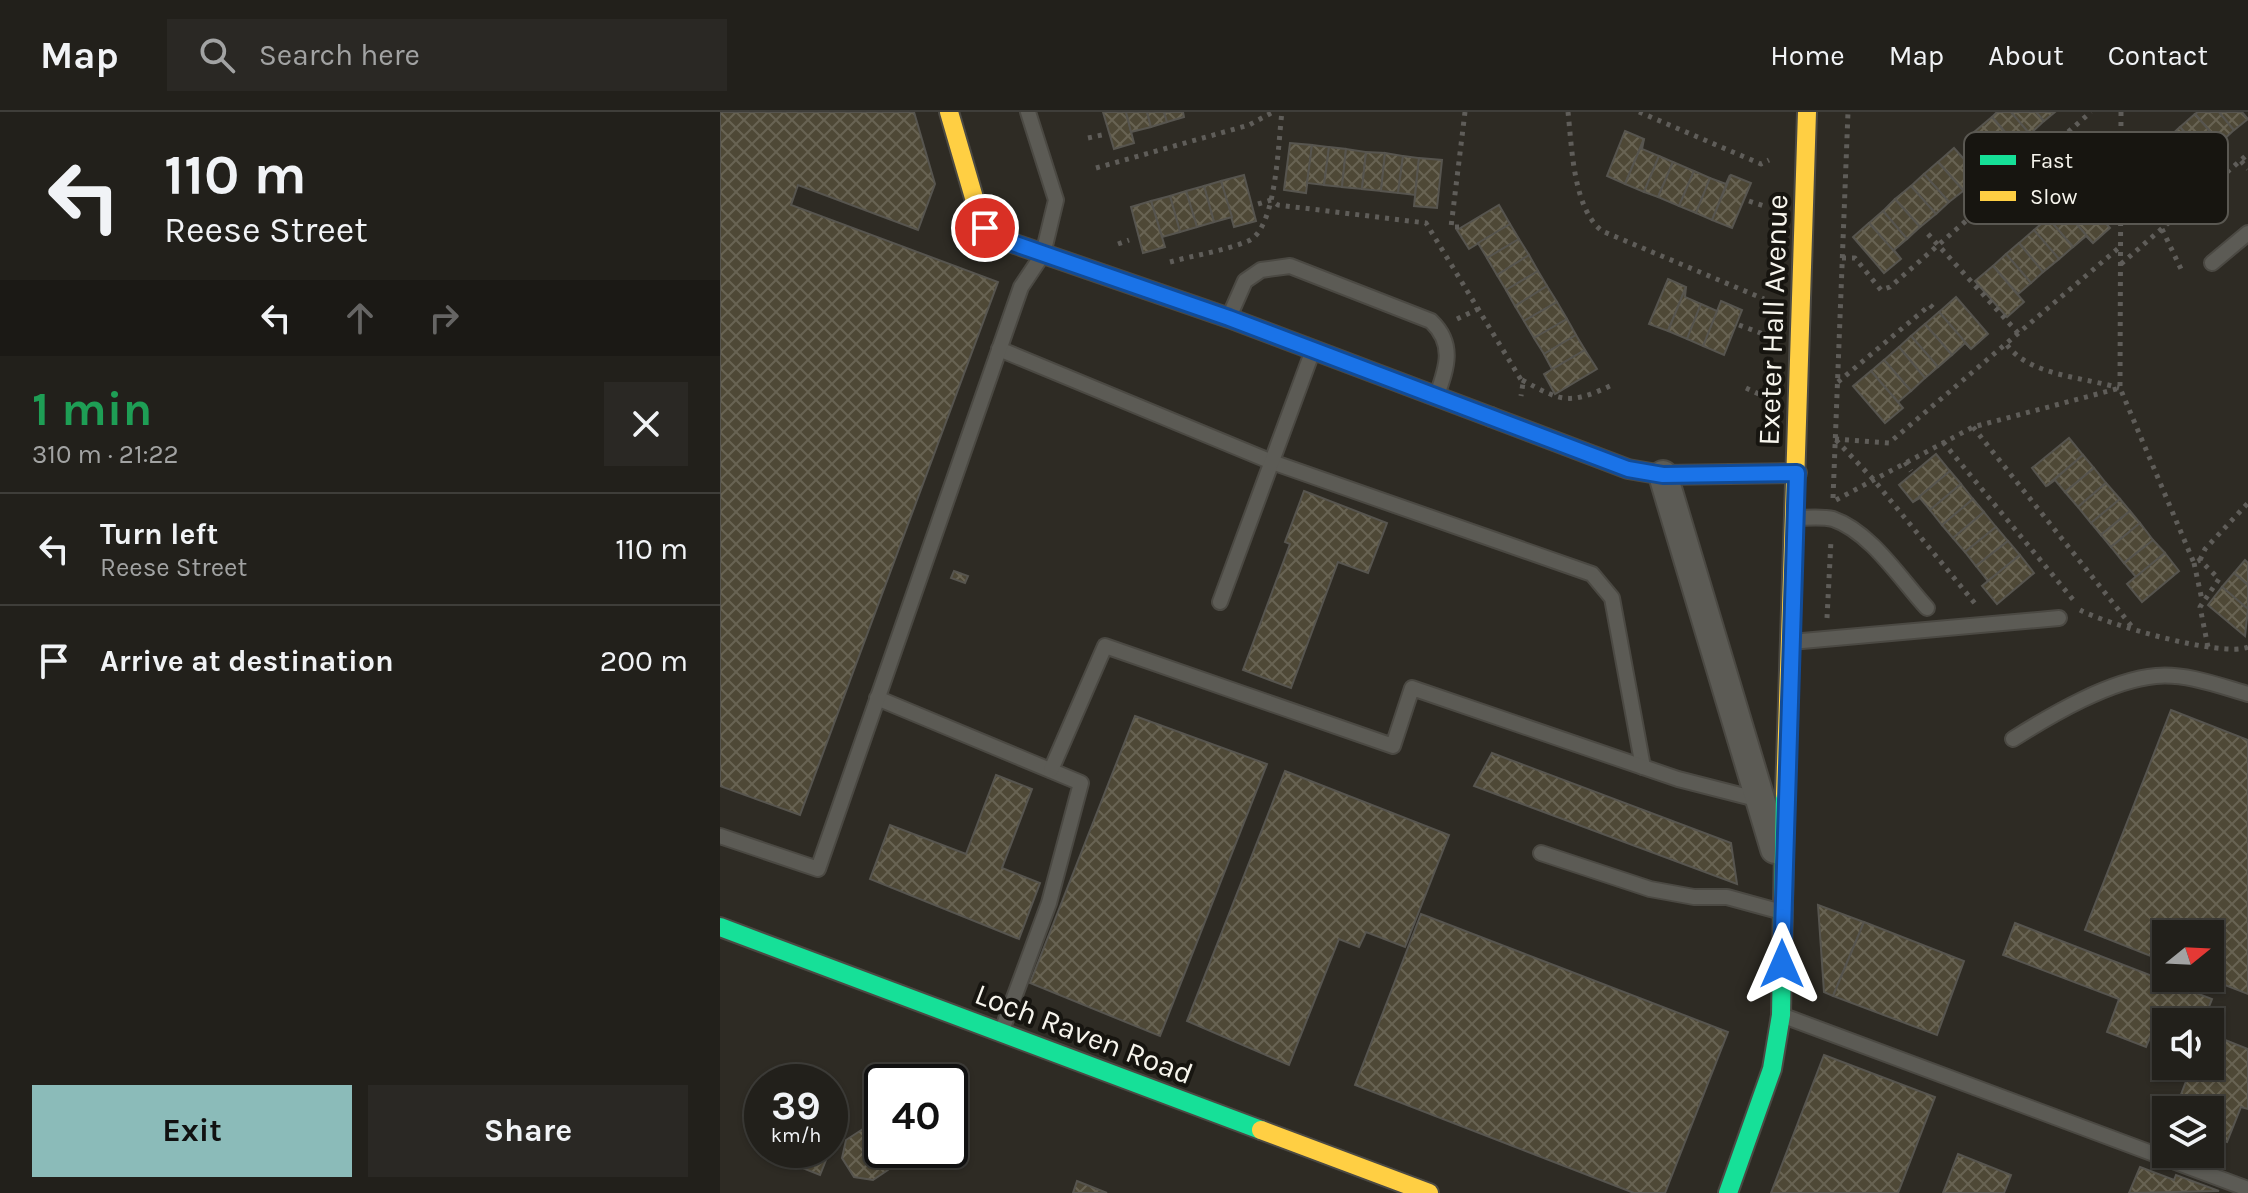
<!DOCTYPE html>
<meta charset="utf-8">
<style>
:root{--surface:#22201b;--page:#2a2824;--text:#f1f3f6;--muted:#a2a3a3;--line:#3f3e3a;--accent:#8bbbb9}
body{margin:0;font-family:Karla,sans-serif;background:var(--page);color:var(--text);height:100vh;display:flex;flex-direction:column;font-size:30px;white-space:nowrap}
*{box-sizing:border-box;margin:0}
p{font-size:26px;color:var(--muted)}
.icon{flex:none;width:44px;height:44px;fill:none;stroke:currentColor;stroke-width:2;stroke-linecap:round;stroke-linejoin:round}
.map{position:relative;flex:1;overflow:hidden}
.panel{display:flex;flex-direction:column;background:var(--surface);width:720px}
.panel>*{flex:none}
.guide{background:#22201b;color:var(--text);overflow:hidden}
.needle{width:52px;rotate:72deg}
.controls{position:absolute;left:1432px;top:808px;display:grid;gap:16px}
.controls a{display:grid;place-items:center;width:72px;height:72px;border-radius:0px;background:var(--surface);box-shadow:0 2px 6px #0004,0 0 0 2px var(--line);font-size:40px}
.speed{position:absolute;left:24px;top:952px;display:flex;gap:16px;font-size:40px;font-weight:700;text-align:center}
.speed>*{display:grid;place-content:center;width:104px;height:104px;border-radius:50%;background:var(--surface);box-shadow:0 2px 6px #0004,0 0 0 2px var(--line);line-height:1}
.speed small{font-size:20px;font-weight:400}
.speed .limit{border:4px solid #111;border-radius:12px;background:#fff;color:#111}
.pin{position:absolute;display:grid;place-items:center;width:68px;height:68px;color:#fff;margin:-34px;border:4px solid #fff;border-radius:50%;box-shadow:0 2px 8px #0007}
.me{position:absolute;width:88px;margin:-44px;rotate:0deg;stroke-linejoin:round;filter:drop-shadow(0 0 6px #0008)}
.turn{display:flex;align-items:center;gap:28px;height:168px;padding:0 32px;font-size:36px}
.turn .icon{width:104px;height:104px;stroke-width:2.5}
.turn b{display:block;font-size:56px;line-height:68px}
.lanes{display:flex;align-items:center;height:76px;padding:0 32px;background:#0003;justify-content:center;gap:40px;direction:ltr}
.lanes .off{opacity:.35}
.round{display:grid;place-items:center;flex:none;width:84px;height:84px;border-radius:0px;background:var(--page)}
.head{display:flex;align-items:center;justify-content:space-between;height:136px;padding:0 32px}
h1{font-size:48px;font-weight:700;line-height:60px;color:#1e9e55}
.cta{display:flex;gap:16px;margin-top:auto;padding:16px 32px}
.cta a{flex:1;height:92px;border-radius:0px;background:var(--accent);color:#111;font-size:32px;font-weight:700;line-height:92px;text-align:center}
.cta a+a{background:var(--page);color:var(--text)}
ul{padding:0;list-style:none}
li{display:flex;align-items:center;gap:24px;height:112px;padding:0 32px;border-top:2px solid var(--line)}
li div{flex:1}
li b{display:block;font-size:30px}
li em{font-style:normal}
header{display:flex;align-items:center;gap:48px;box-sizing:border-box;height:112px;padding:0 40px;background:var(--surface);border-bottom:2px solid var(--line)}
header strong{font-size:38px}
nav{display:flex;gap:44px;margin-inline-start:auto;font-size:28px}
.search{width:560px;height:72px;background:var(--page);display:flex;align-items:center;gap:20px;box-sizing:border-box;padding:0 28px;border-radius:0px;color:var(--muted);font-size:30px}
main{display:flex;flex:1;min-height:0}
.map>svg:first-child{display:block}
</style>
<header>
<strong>Map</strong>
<div class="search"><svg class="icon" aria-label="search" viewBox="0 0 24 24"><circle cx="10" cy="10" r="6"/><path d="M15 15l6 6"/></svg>Search here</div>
<nav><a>Home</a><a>Map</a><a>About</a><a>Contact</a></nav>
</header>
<main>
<section class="panel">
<div class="guide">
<div class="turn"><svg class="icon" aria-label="left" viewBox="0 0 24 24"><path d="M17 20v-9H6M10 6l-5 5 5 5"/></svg><div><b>110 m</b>Reese Street</div></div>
<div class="lanes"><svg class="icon" aria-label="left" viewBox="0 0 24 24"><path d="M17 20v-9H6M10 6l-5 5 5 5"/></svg><svg class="icon off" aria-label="ahead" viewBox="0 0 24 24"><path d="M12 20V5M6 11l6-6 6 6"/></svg><svg class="icon off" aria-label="right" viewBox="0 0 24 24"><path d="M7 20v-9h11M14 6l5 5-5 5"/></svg></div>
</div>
<div class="head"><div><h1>1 min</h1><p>310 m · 21:22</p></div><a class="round"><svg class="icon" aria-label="close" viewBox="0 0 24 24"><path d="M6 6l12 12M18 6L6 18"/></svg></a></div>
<ul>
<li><svg class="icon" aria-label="left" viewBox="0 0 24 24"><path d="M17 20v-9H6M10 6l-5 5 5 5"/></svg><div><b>Turn left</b><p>Reese Street</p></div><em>110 m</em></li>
<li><svg class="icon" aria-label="arrive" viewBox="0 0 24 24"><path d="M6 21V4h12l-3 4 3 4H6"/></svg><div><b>Arrive at destination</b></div><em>200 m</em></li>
</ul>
<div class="cta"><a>Exit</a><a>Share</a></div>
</section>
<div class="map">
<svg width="1528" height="1081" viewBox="0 0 1528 1081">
<defs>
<pattern id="building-cross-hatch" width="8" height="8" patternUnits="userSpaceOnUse" patternTransform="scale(2)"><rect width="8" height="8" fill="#4e4836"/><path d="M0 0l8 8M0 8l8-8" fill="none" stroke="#686353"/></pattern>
</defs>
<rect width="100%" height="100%" fill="#2e2b24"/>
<g fill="url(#building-cross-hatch)" stroke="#57554f" stroke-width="2">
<polygon points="0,0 194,0 215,72 198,118 78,73 71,93 278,170 80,703 0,674"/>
<polygon points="383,0 406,0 414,31 394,37"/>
<polygon points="406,0 427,0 431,15 411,20"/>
<polygon points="427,0 444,0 447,10 431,15"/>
<polygon points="444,0 463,0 464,5 447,10"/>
<polygon points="1277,0 1291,0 1310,22 1297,34 1272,5"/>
<polygon points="1291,0 1316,0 1324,9 1310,22"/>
<polygon points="1316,0 1335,0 1324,9"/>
<polygon points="1478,0 1499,0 1514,18 1500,31 1475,2"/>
<polygon points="1499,0 1522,0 1528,7 1514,18"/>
<polygon points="1475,2 1500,31 1485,44 1460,15"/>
<polygon points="1272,5 1303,41 1286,56 1254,20"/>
<polygon points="1460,15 1485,44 1472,55 1448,26"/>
<polygon points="905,19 924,27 905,72 887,64"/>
<polygon points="924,27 922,37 939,44 924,80 905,72"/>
<polygon points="570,31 592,33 586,81 564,78"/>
<polygon points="592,33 609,35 604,73 587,71"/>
<polygon points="609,35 626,37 622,75 604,73"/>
<polygon points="1234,36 1266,72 1250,86 1218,50"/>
<polygon points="626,37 646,40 642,77 622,75"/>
<polygon points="646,40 665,41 661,79 642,77"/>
<polygon points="665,41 683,44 678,81 661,79"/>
<polygon points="683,44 699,46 695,83 678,81"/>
<polygon points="939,44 953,50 938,85 924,80"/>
<polygon points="699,46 722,48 717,96 694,94"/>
<polygon points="953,50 974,59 959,94 938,85"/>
<polygon points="1218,50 1250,86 1243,79 1229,90 1204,62"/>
<polygon points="974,59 990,66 976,101 959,94"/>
<polygon points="1204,62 1229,90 1216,102 1191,74"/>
<polygon points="524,63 536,109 514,115 501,69"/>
<polygon points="1010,63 992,108 976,101 990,66 1006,72"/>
<polygon points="1011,63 1031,71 1012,116 992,108"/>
<polygon points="501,69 512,105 494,110 484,74"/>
<polygon points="484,74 494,110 477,115 466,79"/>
<polygon points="1191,74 1216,102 1200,115 1175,87"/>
<polygon points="466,79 477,115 460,120 450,84"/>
<polygon points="1358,79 1390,116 1373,131 1341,94"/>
<polygon points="450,84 460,120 442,125 431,89"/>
<polygon points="1175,87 1200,115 1187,127 1163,99"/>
<polygon points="431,89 445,135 423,141 411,95"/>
<polygon points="779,93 790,112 749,137 737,118"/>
<polygon points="1341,94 1373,131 1366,124 1353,135 1328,106"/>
<polygon points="1163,99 1187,127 1174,138 1181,147 1149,111"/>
<polygon points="1328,106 1353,135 1339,147 1314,118"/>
<polygon points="1149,111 1181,147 1164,161 1133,125"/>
<polygon points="790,112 799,127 767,146 758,131"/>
<polygon points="1314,118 1339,147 1323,160 1299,131"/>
<polygon points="799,127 809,143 777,163 767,146"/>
<polygon points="1299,131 1323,160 1311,171 1286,142"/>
<polygon points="1286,142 1311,171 1298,182 1273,154"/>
<polygon points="809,143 818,159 786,178 777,163"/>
<polygon points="1273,154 1304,190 1287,205 1255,169"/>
<polygon points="818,159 827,174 795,194 786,178"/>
<polygon points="948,167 966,175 948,219 929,212"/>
<polygon points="827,174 837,190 804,209 795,194"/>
<polygon points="966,175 965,185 981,192 967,227 948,219"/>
<polygon points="1236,185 1268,222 1251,237 1219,200"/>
<polygon points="1001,189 1022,198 1004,243 983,234"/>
<polygon points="837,190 847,207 814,226 804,209"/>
<polygon points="981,192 997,199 983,234 967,227"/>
<polygon points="1219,200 1251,237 1245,231 1232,243 1205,212"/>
<polygon points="847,207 856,223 824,242 814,226"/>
<polygon points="1205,212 1232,243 1218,255 1191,224"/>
<polygon points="856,223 865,238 832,257 824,242"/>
<polygon points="1191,224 1218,255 1205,266 1179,235"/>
<polygon points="1179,235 1205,266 1191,279 1164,248"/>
<polygon points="865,238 877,257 835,282 824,262"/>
<polygon points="1164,248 1191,279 1178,290 1151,259"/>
<polygon points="1151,259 1183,296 1165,311 1133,274"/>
<polygon points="1349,326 1363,343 1326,374 1312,356"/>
<polygon points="1216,342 1230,359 1193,390 1179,373"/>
<polygon points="1363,343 1374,356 1345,380 1335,368 1327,374"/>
<polygon points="1374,356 1386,371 1358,395 1345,380"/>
<polygon points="1230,359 1241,372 1210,398 1200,386 1193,390"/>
<polygon points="1386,371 1400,387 1371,411 1358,395"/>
<polygon points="1241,372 1253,387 1222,413 1210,398"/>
<polygon points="584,379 667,411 648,461 618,450 571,576 523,558 570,432 565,430"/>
<polygon points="1253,387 1264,400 1233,426 1222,413"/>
<polygon points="1400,387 1410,399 1381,423 1371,411"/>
<polygon points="1410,399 1420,411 1391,435 1381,423"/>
<polygon points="1264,400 1276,415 1245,440 1233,426"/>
<polygon points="1420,411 1433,428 1404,451 1391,435"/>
<polygon points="1276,415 1288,429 1256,454 1245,440"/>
<polygon points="1433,428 1445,441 1416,465 1404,451"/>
<polygon points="1288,429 1300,443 1268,469 1256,454"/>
<polygon points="1445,441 1459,459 1422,490 1407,472"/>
<polygon points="1300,443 1314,461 1277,492 1262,474"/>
<polygon points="1525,448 1528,451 1528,473 1514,461"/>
<polygon points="234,459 248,464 245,471 231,466"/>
<polygon points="1514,461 1528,473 1528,497 1502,475"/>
<polygon points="1502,475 1528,497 1525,524 1488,493"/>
<polygon points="1451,598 1528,628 1528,882 1487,866 1490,866 1490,822 1446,822 1446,850 1365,818"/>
<polygon points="415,604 547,652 440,924 310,871"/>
<polygon points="772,641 1011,731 1017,772 754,674"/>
<polygon points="565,659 729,723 685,835 646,820 639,835 619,827 569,953 467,909"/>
<polygon points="276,663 312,677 282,756 320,771 299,827 150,767 170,713 246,742"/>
<polygon points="1098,793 1144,810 1113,884 1104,880"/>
<polygon points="701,802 1008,920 945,1081 914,1081 635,973"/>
<polygon points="1144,810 1244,849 1217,923 1113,884"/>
<polygon points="1295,811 1492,887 1483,910 1456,910 1439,904 1426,935 1387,920 1399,887 1283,843"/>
<polygon points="1490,922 1528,937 1528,997 1521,995 1507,1030 1490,1024 1490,998 1455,998 1472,954 1490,954"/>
<polygon points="1104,943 1215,985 1178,1081 1051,1081"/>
<polygon points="110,1004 121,1008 110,1037"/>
<polygon points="143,1017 161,1020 162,1038 173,1039 168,1058 153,1068 134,1065 122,1046 126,1028"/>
<polygon points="48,1038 110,1038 100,1063 47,1042"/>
<polygon points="1238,1042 1291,1063 1284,1081 1223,1081"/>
<polygon points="1420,1055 1454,1068 1456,1063 1499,1079 1409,1081"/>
<polygon points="357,1069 387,1081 353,1081"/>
</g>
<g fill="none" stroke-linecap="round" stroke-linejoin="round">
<defs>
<g id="lane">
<polyline points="1492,151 1528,121"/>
<path d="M 510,203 L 525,169 L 541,158 L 570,154 L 711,209 C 735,232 727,255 717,283"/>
<polyline points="279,237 552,350 872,462 892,486 923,655"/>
<path d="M 1075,406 C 1086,406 1102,404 1113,407 C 1151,420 1181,468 1207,496"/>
<polyline points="500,490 593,238"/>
<polyline points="1071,530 1339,506"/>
<polyline points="157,586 361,671 329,791 281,921"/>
<path d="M 1293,627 C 1331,603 1390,568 1436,564 C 1466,561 1500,574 1528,582"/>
<polyline points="331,658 385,534 673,634 692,576 958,667 1040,688"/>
<polyline points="0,724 98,757 301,175 323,142 336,88 308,0"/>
<polyline points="821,741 930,777 974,785 1007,785 1062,800"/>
<polyline points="1061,903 1528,1077"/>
</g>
<polyline id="street" points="943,363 1055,737"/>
<g id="fast">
<polyline points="771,305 908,357 943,363 1077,361"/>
<polyline points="0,815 541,1018"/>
<polyline points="1008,1081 1052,957 1061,903 1065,682"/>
</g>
<g id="slow">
<polyline points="229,0 259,103 275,125 509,206 771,305"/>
<polyline points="1065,682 1087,0"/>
<polyline points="541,1018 709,1081"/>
</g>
</defs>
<use href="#lane" stroke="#4b4943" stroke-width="18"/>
<use href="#street" stroke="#4b4943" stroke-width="32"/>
<use href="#fast" stroke="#4b4943" stroke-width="22"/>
<use href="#slow" stroke="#4b4943" stroke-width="22"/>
<g stroke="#5f5d59" stroke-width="5" stroke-dasharray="4 6" stroke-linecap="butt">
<path d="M 848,0 C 852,36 853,96 882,119 L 1044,187"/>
<polyline points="919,0 1041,52 1049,48"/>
<polyline points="1401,0 1400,276 1474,451 1480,448 1499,467 1480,495 1488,535"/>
<polyline points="368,26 382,23"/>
<polyline points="1521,49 1528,57"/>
<polyline points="376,56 529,13 553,0"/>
<polyline points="1401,56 1448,112"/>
<polyline points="1029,89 1047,95"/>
<polyline points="538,92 551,88 558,93 706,111 803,271 801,284"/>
<polyline points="1432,92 1464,98"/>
<polyline points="739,115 731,115 745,0"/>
<polyline points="1442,117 1461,157"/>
<polyline points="1208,122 1299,222"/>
<polyline points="398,132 409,128"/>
<polyline points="1122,146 1135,146 1161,178 1170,175 1371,0"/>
<path d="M 450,150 C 475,143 504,139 528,129 C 557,117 558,29 562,0"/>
<polyline points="1401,152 1528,42"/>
<polyline points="737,207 758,197"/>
<polyline points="1019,213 1043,222"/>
<path d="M 1287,233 C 1310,264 1364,265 1399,276"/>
<path d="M 802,268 C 843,290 849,293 892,273"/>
<polyline points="1118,270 1210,193 1215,198"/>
<polyline points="1026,276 1041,283"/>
<polyline points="1253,315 1413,516"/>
<polyline points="1115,327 1169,331 1401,134"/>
<polyline points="1116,328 1153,367 1257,494"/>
<polyline points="1223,330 1355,490"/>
<polyline points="1185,350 1191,359"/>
<polyline points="1113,386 1128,0"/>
<polyline points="1116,388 1253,315 1400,276"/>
<polyline points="1480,448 1485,437 1528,391"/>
<polyline points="1474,451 1482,488"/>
<path d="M 1360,498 C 1386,512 1502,546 1528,535"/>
<polyline points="1107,506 1111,428"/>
</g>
<use href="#lane" stroke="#5c5b55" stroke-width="14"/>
<use href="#street" stroke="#5c5b55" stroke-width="28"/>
<use href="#fast" stroke="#16e098" stroke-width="18"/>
<use href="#slow" stroke="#ffcf43" stroke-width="18"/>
</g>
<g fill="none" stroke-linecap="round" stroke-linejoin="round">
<defs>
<polyline id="route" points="265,116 275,125 509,206 908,357 943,363 1077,361 1062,852"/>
</defs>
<use href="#route" stroke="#114b97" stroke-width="20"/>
<use href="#route" stroke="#1a73e8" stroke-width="14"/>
</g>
<g text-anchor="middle" stroke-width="8" stroke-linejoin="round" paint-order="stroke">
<g font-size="30" fill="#f7f5ed" stroke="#171510">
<text transform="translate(1053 208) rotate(-88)" y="10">Exeter Hall Avenue</text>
<text transform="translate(364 922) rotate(21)" y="10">Loch Raven Road</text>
</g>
</g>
<rect x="1244" y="20" width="264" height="92" rx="12" fill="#171510" stroke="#5a5852" stroke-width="2"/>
<rect x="1260" y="43" width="36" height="10" fill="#16e098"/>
<rect x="1260" y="79" width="36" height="10" fill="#ffcf43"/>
<g font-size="22" fill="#f7f5ed">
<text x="1310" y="56">Fast</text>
<text x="1310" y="92">Slow</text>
</g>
</svg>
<div class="controls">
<a><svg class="needle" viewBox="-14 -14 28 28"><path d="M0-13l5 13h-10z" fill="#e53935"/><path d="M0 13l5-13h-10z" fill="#a2a3a3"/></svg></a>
<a><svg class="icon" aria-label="sound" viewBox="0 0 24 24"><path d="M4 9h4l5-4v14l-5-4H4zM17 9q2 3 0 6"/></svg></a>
<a><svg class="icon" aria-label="layers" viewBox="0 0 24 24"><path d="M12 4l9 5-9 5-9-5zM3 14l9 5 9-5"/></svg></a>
</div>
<div class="speed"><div>39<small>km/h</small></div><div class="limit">40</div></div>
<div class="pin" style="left:265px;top:116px;background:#d93025"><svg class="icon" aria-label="arrive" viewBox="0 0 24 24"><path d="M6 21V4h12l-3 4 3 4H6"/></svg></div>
<svg class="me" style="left:1062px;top:852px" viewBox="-20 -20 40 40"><path d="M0-17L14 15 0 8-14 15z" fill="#1a73e8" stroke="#fff" stroke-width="4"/></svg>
</div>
</main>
